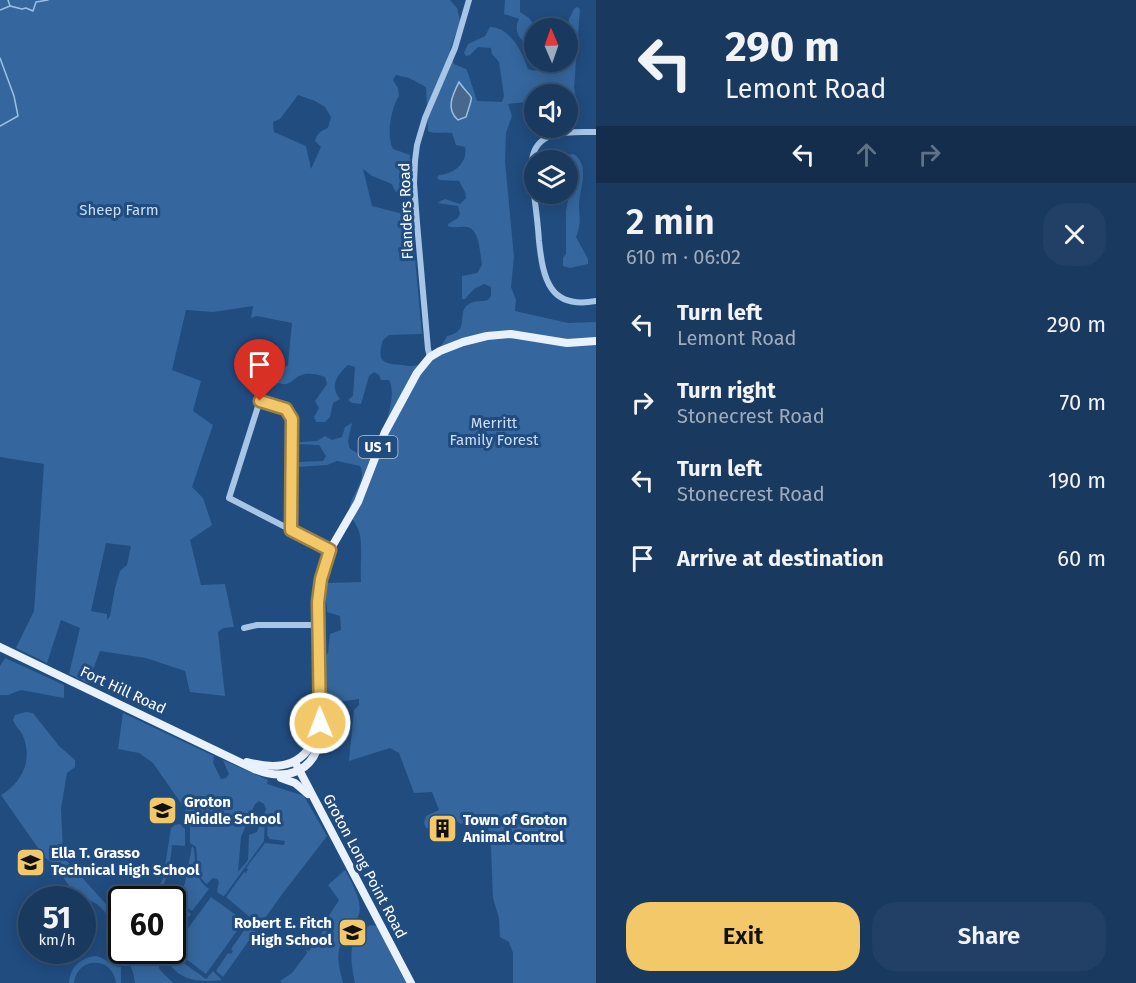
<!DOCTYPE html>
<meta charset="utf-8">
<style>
:root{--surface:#19395f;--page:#224065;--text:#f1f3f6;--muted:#9facbd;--line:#375374;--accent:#f3c868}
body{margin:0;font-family:"Fira Sans",sans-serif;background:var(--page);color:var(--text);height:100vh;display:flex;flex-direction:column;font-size:22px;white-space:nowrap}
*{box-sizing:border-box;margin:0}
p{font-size:20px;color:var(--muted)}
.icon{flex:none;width:33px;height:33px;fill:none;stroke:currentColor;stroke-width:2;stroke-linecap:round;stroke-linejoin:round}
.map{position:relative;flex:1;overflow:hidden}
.sheet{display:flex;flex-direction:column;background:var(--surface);width:540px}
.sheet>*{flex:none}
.top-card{background:#19395f;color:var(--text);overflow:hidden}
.needle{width:39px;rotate:358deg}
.fabs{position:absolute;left:524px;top:18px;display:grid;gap:12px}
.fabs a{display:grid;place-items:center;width:54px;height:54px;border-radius:50%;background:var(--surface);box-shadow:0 3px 15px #0003,0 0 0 2px var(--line);font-size:30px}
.speed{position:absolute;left:18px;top:886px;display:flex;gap:12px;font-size:30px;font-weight:700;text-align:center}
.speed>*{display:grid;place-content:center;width:78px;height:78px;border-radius:50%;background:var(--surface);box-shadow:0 3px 15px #0003,0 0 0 2px var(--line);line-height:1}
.speed small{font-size:15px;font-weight:400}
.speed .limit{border:3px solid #111;border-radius:9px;background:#fff;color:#111}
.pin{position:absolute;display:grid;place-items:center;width:51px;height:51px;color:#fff;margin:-62px -26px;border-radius:50% 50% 50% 0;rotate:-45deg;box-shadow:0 0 6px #0007}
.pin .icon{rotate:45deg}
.me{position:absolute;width:66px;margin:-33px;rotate:359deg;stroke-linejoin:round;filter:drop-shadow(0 0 4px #0008)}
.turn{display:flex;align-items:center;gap:21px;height:126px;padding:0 30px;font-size:27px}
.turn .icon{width:78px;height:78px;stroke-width:2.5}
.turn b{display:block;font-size:42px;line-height:51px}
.lanes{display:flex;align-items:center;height:57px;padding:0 30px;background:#0003;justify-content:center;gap:30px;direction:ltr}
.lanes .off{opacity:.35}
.round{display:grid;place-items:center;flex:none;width:63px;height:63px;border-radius:24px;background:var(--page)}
.summary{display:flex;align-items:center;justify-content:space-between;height:102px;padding:0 30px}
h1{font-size:36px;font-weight:600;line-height:45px}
.primary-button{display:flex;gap:12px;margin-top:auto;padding:12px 30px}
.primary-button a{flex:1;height:69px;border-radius:24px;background:var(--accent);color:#111;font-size:24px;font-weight:600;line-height:69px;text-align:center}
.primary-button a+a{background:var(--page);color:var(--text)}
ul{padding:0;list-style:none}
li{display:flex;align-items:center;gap:18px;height:78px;padding:0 30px}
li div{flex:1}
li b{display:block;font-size:22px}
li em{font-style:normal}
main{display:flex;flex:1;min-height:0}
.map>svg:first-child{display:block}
</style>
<main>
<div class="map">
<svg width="596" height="983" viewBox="0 0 596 983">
<rect width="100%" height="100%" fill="#214c7f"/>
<g fill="#35669d" fill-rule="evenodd">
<path d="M 0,0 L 450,0 L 457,8 L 459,16 L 460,22 L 450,50 L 454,64 L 466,69 L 468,73 L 477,101 L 502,102 L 504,96 L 499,62 L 492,54 L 491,48 L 478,47 L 470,55 L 466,56 L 464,53 L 468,44 L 485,36 L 490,27 C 511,27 523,54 528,69 C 542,75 553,62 567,62 L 567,32 L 569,19 L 574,9 L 577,7 L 580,9 L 574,88 L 576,98 L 567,100 L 567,94 L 534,94 L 534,101 L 508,104 L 512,116 L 506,133 L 505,162 L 514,257 L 511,287 L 516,300 L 515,311 L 568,323 L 596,322 L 596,983 L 513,983 L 513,953 L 509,942 L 500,937 L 499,918 L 493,898 L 491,848 L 487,822 L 473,821 L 461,824 C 450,817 434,810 431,829 L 426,828 L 424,823 L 426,816 L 439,810 L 432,792 L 414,793 L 399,753 L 390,748 L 349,761 L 354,710 L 359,705 L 359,699 L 325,704 L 325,655 L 328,653 L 330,634 L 341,630 L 340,616 L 327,612 C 327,602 324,592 325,583 L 361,582 C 360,567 363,545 359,531 C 356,522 347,516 350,505 C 353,493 367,479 360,466 L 337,461 L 327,465 L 297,467 L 295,464 L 298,462 L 323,461 L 326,456 L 319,445 L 295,444 L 301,442 L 317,441 L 325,436 L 332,440 L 342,437 L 345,427 L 352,423 L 348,441 L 350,449 L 367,458 L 372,456 C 380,438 399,398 389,380 L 381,380 L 379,375 L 374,372 L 369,376 L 361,404 L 352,403 L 348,400 L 353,396 L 355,367 L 348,365 C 337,375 329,386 340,399 L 333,403 L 330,417 L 325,422 L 316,422 L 314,417 L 319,408 L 315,401 L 327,384 L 325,377 C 320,375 311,373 305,374 C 293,376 291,388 279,383 L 274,386 L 271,383 L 282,369 L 288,365 L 292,323 L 257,316 L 251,318 L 253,306 L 213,312 L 186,310 L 172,370 L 201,381 L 193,411 L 213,425 L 192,487 L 203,498 L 212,525 L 190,540 L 201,585 L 225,584 L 234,627 L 223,628 L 218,632 L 225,696 L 190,692 L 185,671 L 146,658 L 100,651 L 88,683 L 69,674 L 80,628 L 61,620 L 47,663 L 16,648 L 34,611 L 44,464 L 0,457 ZM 396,75 L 409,78 L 426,87 L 428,131 C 436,135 443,131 452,133 L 456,145 L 465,147 C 468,163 454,174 439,175 L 437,178 L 439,180 L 459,181 L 465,192 L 466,198 L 460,204 L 445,199 L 437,203 L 458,206 L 460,214 L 458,218 L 448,224 L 448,226 C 454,229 460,226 467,227 C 480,229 480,254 482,265 L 477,273 L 462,276 L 462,299 L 465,299 L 474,289 L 484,284 L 491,287 L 491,296 L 488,300 C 482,302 475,300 469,304 C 455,312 472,331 447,336 C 442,347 429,361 417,365 C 413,367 407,366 403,365 C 384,364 376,363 383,340 L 389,335 L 422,334 L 411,216 L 372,206 L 363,169 L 372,176 L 392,184 C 395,193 398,195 407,193 L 409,189 L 410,155 L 393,149 C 386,137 391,107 399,96 L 398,88 L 393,80 ZM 458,83 C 475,97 471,98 466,117 L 451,103 L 452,95 ZM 298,95 L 315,101 L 325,107 L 331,117 L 328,128 C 321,131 317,133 315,141 L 321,147 L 311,169 L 306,146 L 274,132 L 273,122 L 280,119 ZM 106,543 L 131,546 L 127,565 L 120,571 L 115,588 L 110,616 L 107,620 L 107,614 L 91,611 Z"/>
<path d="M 505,0 L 520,0 L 520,12 L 529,18 L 535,26 L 534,47 C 522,44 512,32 519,19 L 504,14 Z"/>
<path d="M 574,154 C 590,166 580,187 579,204 C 579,219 582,221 576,237 L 588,259 L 588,264 L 570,268 L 563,266 L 563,258 L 566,254 L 566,211 L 571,186 L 567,181 L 567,160 L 562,160 L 565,155 Z"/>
<polygon points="5,658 64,685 64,698 21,690 8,695 0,695 0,666"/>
<path d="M 26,712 L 33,713 L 59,746 L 75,760 L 75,767 L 67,773 L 61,808 L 63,853 L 65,859 L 106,904 L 114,917 L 111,918 L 97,904 L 74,893 L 53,863 L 45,858 L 1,795 C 22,783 33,760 23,736 C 21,731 15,726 13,720 L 15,715 Z"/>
<path d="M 123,713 L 214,756 L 213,763 L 221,779 L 226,778 L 229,774 L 223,760 L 268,780 L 267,784 L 304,796 L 327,836 L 283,893 L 223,977 L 216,971 L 228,953 L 231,954 L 233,951 L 231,949 L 252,919 L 226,897 L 244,872 L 246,873 L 248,869 L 246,868 L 265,843 L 284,845 L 285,841 L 270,839 L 267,835 L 268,821 L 265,820 L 264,841 L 225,895 L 223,896 L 217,892 L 219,882 L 217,879 L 213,878 L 207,884 C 195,876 198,860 196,847 L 190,843 L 190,828 L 185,809 L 153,763 L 139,753 L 118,749 ZM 259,801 L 264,804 L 266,809 L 257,832 L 249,835 L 248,860 L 238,872 L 241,837 L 255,804 Z"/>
<path d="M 180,824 L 185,829 L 185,846 L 172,845 C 170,866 167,883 155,900 L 150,900 L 163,879 L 171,828 L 175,825 Z"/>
<path d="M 192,846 L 194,849 C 196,866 194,878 209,889 L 192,911 L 177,901 L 185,883 Z"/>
<path d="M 345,870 C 351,880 366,908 357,918 C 350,927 343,934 340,946 C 336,959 340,970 343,983 L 282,983 L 280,981 L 292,973 L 307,953 L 306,950 L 309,951 L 331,920 L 328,917 L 339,900 L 328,885 Z"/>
<polygon points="211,897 244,921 206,974 173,949"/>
<polygon points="177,903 191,914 189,917 187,916 182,923 185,926 173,944 173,908"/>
<path d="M 371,925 L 377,926 L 406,983 L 355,983 C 351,961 345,937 371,925 Z"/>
<path d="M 115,931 L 121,933 L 122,951 L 153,951 L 160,970 L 173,983 L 135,983 C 134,965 122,954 113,939 Z"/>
<path d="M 164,951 L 167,951 L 206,979 L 213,971 L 222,980 C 196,983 172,980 164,951 Z"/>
<path d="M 96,956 C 106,958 114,968 121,967 L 121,983 L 116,983 C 113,956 77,956 74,983 L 69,983 C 70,967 80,958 96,956 Z"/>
</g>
<path fill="#47678c" stroke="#9ac0e8" stroke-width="1.5" d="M 459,82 C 474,103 474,90 466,117 L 458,120 C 445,109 453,94 459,82 Z"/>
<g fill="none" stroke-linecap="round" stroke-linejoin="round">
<g stroke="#9ac0e8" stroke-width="1.5">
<polyline points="10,6 22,9 26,8 33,11 36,2 48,0"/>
<polyline points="0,10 10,6 8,0"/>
<polyline points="0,58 14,96 18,116 0,126"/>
</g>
<g stroke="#a6c5e7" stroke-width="6">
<path d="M 534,189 C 533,180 531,169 532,160 C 536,128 572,132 596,132"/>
<path d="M 534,194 C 536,209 538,225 539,241 C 543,278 549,310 596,301"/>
<polyline points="430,357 428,349 417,223 414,183 415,161 417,145 425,118 455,48 469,0"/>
<polyline points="267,378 229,498 330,550"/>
<path d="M 260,401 C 272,405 287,405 292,419 L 291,530"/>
<polyline points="244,628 257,625 318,625"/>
</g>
<g stroke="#e8f1fd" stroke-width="8">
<path d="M 0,647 L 254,769 C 284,781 314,774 320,738 L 318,602 L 326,563 L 330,550 L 358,502 L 385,432 L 417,373 L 430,357 L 440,351 L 463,342 L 487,336 L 511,334 L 567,343 L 596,341"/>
<path d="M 247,762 C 280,771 308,766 317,729"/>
<polyline points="295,762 411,983"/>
<polyline points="281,778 295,783 308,794"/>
</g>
</g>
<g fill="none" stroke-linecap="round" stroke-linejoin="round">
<defs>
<polyline id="route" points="260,401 286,409 292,419 291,530 330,550 321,579 318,602 320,723"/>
</defs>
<use href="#route" stroke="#9e8244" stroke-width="15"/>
<use href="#route" stroke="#f3c868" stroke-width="10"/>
</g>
<defs>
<symbol id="school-square" viewBox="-11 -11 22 22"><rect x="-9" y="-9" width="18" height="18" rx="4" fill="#f3c868" stroke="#214c7f"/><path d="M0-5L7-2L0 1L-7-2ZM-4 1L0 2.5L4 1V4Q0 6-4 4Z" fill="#111"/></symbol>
<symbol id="building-square" viewBox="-11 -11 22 22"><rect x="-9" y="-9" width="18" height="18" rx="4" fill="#f3c868" stroke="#214c7f"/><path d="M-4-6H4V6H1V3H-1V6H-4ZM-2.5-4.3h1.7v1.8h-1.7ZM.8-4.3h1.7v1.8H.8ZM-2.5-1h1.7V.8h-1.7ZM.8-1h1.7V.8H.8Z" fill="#111"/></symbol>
</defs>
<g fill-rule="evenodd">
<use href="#school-square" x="146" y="794" width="33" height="33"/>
<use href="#building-square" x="426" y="812" width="33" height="33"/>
<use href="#school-square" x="14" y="846" width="33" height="33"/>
<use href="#school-square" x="336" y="916" width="33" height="33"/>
</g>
<g text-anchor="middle" stroke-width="6" stroke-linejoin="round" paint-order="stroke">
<rect fill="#214c7f" stroke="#bcc9d9" stroke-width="1.5" x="358.5" y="436" width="39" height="22" rx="4.5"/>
<g font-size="14" font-weight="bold" fill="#fff">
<text x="378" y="452">US 1</text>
</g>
<g font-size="15" fill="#cadef5" stroke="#214c7f">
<text x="119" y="215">Sheep Farm</text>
<text x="494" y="428">Merritt<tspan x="494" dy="17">Family Forest</tspan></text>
</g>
<g font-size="15" fill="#fff" stroke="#214c7f">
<text transform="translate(406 211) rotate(-92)" y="5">Flanders Road</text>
<text transform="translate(123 690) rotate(25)" y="5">Fort Hill Road</text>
<text transform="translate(365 866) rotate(62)" y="5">Groton Long Point Road</text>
</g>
<g font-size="15" font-weight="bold" fill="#fff" stroke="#214c7f" text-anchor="start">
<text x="184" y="807">Groton<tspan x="184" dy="17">Middle School</tspan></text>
<text x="463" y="825">Town of Groton<tspan x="463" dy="17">Animal Control</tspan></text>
<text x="51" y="858">Ella T. Grasso<tspan x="51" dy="17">Technical High School</tspan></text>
<text x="332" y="928" text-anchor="end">Robert E. Fitch<tspan x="332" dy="17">High School</tspan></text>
</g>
</g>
</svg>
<div class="fabs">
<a><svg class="needle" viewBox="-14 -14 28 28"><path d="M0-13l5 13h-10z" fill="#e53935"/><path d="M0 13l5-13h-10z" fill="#9facbd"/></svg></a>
<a><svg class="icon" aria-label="sound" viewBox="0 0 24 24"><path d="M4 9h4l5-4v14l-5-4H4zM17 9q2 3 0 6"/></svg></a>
<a><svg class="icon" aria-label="layers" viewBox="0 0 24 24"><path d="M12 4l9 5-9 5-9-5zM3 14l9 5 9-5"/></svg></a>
</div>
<div class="speed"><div>51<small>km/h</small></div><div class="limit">60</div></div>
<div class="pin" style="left:260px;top:401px;background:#d93025"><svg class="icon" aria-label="arrive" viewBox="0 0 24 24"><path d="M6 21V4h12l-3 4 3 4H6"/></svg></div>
<svg class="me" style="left:320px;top:723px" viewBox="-20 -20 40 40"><circle r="17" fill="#f3c868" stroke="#fff" stroke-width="3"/><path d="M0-11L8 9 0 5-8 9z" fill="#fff"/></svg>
</div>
<section class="sheet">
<div class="top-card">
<div class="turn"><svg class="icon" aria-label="left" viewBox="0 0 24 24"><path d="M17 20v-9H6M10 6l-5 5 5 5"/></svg><div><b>290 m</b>Lemont Road</div></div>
<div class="lanes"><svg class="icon" aria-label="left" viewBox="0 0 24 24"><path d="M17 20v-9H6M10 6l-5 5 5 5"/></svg><svg class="icon off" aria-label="ahead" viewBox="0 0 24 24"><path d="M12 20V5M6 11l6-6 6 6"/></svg><svg class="icon off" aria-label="right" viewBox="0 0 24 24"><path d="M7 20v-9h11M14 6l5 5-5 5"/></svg></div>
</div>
<div class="summary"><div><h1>2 min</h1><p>610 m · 06:02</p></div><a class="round"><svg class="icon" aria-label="close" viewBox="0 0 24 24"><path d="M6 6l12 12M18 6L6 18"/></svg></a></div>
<ul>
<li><svg class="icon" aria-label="left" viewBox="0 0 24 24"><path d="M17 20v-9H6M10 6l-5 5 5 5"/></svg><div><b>Turn left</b><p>Lemont Road</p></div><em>290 m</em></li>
<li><svg class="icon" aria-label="right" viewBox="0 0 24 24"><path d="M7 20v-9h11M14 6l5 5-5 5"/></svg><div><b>Turn right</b><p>Stonecrest Road</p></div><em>70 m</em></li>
<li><svg class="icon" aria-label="left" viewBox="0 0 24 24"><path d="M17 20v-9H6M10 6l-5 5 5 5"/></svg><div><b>Turn left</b><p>Stonecrest Road</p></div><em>190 m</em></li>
<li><svg class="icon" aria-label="arrive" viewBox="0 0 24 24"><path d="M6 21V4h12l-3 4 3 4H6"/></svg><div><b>Arrive at destination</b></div><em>60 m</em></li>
</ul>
<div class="primary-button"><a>Exit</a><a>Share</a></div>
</section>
</main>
